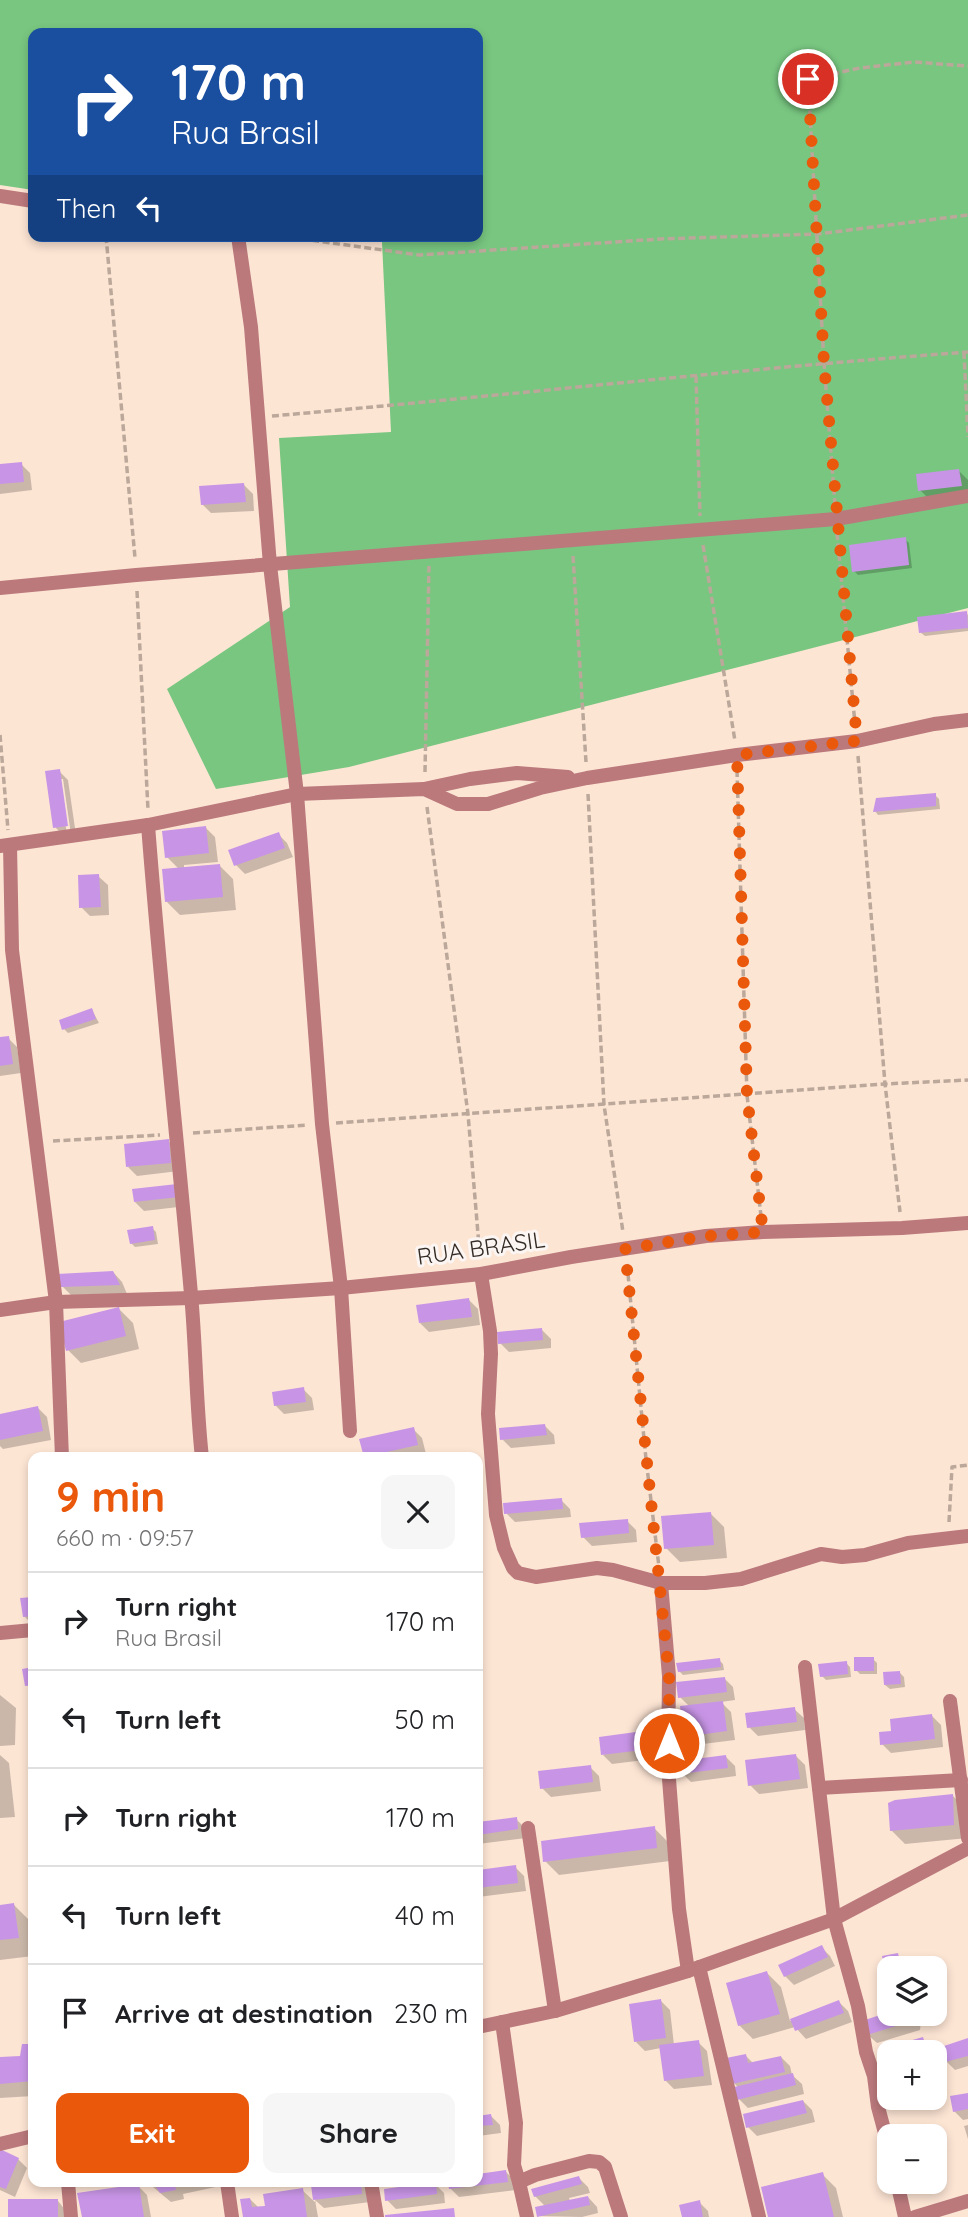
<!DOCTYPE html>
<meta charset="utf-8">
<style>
:root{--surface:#fff;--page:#f6f6f6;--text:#202124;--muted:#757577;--line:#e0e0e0;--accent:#ea580c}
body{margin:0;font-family:Quicksand,sans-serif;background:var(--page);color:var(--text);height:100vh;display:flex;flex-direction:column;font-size:26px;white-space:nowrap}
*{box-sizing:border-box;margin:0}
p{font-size:23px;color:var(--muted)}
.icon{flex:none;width:38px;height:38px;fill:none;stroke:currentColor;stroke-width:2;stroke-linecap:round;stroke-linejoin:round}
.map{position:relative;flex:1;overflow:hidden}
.panel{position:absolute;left:28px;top:1452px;width:455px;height:735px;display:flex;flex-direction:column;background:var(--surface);border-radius:14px;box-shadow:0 4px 10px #0003}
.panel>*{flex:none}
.top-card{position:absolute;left:28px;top:28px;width:455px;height:214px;border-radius:14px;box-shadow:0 4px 10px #0003;background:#1a4fa0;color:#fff;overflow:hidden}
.fabs{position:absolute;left:877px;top:1956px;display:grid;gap:14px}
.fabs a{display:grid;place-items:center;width:70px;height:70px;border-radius:14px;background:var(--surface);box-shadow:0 4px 10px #0003;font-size:35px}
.pin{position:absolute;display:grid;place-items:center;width:60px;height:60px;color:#fff;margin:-30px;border:4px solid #fff;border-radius:50%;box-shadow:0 2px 7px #0007}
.me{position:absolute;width:77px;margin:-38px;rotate:0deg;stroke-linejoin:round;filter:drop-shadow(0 0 5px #0008)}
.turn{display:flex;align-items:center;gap:24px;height:147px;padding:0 28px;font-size:32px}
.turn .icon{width:91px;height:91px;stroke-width:2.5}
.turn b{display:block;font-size:49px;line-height:60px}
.then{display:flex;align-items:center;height:66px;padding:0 28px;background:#0003;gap:14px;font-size:26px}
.round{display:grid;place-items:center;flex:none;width:74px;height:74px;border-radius:14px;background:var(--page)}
.head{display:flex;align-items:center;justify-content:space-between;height:119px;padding:0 28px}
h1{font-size:42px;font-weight:700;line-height:52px;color:var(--accent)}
.action{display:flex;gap:14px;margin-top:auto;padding:14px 28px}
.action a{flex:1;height:80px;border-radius:14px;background:var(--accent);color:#fff;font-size:28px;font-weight:700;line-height:80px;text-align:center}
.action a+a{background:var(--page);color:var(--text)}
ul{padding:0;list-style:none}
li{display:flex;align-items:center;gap:21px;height:98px;padding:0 28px;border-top:2px solid var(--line)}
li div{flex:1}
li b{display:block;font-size:26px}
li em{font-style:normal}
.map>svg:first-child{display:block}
</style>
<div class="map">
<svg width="968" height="2217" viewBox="0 0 968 2217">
<rect width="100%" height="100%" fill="#fde5d4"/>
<polygon fill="#78c680" points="0,0 968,0 968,608 349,767 216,789 167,689 290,607 279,438 391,432 382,242 351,236 478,236 478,33 33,33 33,190 0,185"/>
<g fill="#0003" fill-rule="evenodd">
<polygon points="21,464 30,473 32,490 0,494 0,466"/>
<polygon points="959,471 968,480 968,494 929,499 920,490"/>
<polygon points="244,485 253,494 254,511 211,513 202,504"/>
<polygon points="905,539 909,543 912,568 858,575 854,571"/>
<polygon points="966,613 968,615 968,631 925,636 920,632"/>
<path d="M 59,771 L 68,780 L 76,835 L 64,836 L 55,827 ZM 59,779 L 63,779 L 71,835 L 67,835 Z"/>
<polygon points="935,795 939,799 940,809 878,815 875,811"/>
<polygon points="206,828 215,837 218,862 184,865 184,869 219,865 233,879 236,910 180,915 167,902 179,869 167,857"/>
<polygon points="278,834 287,843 293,857 245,874 236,865 231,851"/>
<polygon points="98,876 108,885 109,915 90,916 81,907"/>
<polygon points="92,1010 99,1023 68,1033 64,1029"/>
<polygon points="8,1038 17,1047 21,1073 0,1076 0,1039"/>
<polygon points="168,1141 177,1150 179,1171 137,1176 128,1167"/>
<polygon points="177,1185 187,1206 144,1211 135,1202"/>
<polygon points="152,1228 156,1232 158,1244 135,1247 131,1243"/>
<polygon points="113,1272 122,1282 127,1294 71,1295 62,1286"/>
<polygon points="469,1300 478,1309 480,1325 429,1332 420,1323"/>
<polygon points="119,1309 133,1323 139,1349 81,1363 68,1350"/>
<polygon points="542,1330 551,1339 551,1348 509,1352 500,1343"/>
<polygon points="303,1389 312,1398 314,1410 284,1414 275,1405"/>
<polygon points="38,1408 47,1417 51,1440 3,1449 0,1446 0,1416"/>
<polygon points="545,1426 554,1435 555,1444 511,1448 502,1439"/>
<polygon points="413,1429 422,1438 426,1454 407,1458 365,1456"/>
<polygon points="561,1500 570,1509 571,1517 515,1522 506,1513"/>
<polygon points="710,1513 724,1527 727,1558 680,1562 666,1548"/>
<polygon points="627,1521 636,1530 637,1542 592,1546 583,1537"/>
<polygon points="33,1599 33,1625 24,1616 22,1600"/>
<polygon points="873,1659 877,1663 877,1674 860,1674 856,1670"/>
<polygon points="719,1660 723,1664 724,1670 683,1675 679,1671"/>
<polygon points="846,1663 850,1667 851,1677 826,1680 822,1676"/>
<polygon points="33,1669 33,1692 27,1685 24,1670"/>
<polygon points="900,1673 904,1677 905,1687 890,1689 885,1685"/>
<polygon points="724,1678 733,1687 735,1700 721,1702 731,1712 735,1740 695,1745 685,1736 690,1707 680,1697"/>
<polygon points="0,1695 16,1708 15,1745 0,1746"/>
<polygon points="794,1709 804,1718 805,1730 758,1736 749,1727"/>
<polygon points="932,1716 941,1725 943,1747 891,1753 882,1744"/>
<polygon points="657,1731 666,1740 669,1757 612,1764 603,1755"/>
<polygon points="0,1755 9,1763 15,1817 0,1818"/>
<polygon points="796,1756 805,1765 808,1788 759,1794 750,1785"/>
<polygon points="726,1757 735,1766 736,1776 691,1782 682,1773"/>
<polygon points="590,1767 599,1776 601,1791 551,1797 542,1788"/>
<polygon points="953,1796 967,1810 968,1838 905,1844 891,1830"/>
<polygon points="516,1819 525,1828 526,1838 478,1844 478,1823"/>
<polygon points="654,1828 668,1842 670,1861 559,1875 545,1861"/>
<polygon points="515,1867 524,1876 526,1891 478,1897 478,1871"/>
<polygon points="13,1904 32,1923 33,1956 0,1960 0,1906"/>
<polygon points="478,1932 481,1956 478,1956"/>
<polygon points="821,1947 830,1956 835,1966 794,1985 785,1976"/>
<polygon points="897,1955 905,1963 914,1961 922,1969 889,1969 889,1980 884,1958"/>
<polygon points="767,1973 781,1987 790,2021 839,2002 848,2011 852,2022 806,2039 795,2027 753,2039 739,2025"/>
<polygon points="661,2001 670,2010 674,2045 698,2042 707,2051 712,2085 674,2089 665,2080 661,2048 645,2051 636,2042"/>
<polygon points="889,2014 915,2014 921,2020 920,2030 877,2043 868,2035"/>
<polygon points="923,2039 933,2053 889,2054 886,2049"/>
<polygon points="968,2040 968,2066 955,2070 946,2061"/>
<polygon points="33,2045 33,2096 0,2098 0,2059 22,2057 24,2046"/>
<polygon points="936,2054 942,2065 934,2068 934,2055"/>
<polygon points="746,2056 754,2064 781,2057 790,2066 792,2075 802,2084 804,2094 748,2108 739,2099 739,2088 734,2083"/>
<polygon points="968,2094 968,2119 963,2120 954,2111"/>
<polygon points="803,2101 812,2110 815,2122 757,2136 748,2127"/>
<polygon points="491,2116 500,2125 501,2133 478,2136 478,2117"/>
<polygon points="968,2125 968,2139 964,2126"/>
<polygon points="1,2152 18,2159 27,2168 15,2197 0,2190"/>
<polygon points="506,2172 515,2181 516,2190 459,2197 450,2188 478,2182 478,2176"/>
<polygon points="822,2174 836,2188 843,2217 770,2217"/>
<polygon points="579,2178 588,2187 590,2193 569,2198 570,2201 588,2197 597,2207 598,2213 582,2217 538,2216 546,2207 535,2196"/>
<polygon points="152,2182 224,2182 225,2185 183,2194 184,2199 171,2202 153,2187"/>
<polygon points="361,2182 369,2190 370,2202 324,2208 315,2200 318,2217 244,2217 250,2199 259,2208 267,2207 302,2190 316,2203 313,2187"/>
<polygon points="435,2184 444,2193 445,2203 396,2209 387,2200"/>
<polygon points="138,2186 147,2195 151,2217 83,2217"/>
<polygon points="58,2201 71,2217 10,2217"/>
<polygon points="699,2202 708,2211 709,2217 683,2217"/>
</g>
<g fill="#c895e6">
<polygon points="22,462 24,482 0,484 0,464"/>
<polygon points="959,469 962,486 918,491 916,474"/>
<polygon points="244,483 246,502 201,505 199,486"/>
<polygon points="906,537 909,565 852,572 849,545"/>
<polygon points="967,611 968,628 919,633 917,617"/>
<polygon points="60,769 68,826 53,828 45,771"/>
<polygon points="936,793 936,806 873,812 876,798"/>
<polygon points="206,826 209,853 165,858 162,831"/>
<polygon points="279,832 285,848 234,866 228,850"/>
<polygon points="220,864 223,897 165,902 162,869"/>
<polygon points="99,874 101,907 79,908 78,875"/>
<polygon points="92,1008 96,1019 62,1030 59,1020"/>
<polygon points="9,1036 13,1064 0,1066 0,1037"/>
<polygon points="169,1139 171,1163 126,1167 124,1144"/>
<polygon points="177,1184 179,1197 134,1202 132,1189"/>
<polygon points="153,1226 155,1240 130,1244 127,1230"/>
<polygon points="113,1271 120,1285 61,1287 57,1274"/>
<polygon points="469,1298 472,1317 419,1323 416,1305"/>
<polygon points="119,1307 126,1336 66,1351 59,1322"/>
<polygon points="542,1328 543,1340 498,1344 497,1332"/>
<polygon points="304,1387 306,1402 274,1406 272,1392"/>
<polygon points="38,1406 43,1431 0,1440 0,1414"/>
<polygon points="545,1424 547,1435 500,1440 499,1428"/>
<polygon points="414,1427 418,1445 364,1457 359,1439"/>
<polygon points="562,1498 563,1509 504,1514 503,1503"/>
<polygon points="711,1512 714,1545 664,1549 661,1516"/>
<polygon points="628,1519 629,1533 581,1538 579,1523"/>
<polygon points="33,1597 33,1616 23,1617 20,1598"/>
<rect x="854" y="1657" width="20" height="14"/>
<polygon points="720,1658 721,1667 678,1672 676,1663"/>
<polygon points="847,1661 848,1674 820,1677 818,1664"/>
<polygon points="33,1667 33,1685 25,1686 22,1669"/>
<polygon points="900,1671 901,1684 884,1685 883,1672"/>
<polygon points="725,1677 727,1692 678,1698 676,1682"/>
<polygon points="723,1701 727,1731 684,1737 680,1706"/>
<polygon points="795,1707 797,1722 747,1728 745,1713"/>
<polygon points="932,1714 935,1739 880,1745 879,1732 891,1731 890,1719"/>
<polygon points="658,1729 660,1748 601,1755 599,1737"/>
<polygon points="796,1754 800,1779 748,1786 745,1760"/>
<polygon points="726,1755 728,1768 680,1774 679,1761"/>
<polygon points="591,1765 593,1782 540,1789 538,1771"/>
<polygon points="953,1794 954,1825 890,1831 888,1803 895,1800"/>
<polygon points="517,1817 518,1829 478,1835 478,1822"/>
<polygon points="655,1826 657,1848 543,1862 541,1841"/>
<polygon points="516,1865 518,1883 478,1888 478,1870"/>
<polygon points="14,1903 19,1938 0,1940 0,1905"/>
<polygon points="822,1945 828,1957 784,1977 778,1965"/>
<polygon points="898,1953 900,1962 915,1959 917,1969 889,1969 888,1983 882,1956"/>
<polygon points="767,1971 780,2014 738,2026 726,1983"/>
<polygon points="661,1999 666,2038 634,2042 629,2004"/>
<polygon points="839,2000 844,2013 795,2031 790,2019"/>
<polygon points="889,2012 889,2014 912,2014 912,2021 867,2035 865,2020"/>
<polygon points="923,2037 927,2051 921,2053 889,2053 889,2057 884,2048"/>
<polygon points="968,2038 968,2056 945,2062 941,2047"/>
<polygon points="699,2040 704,2076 664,2081 659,2045"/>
<polygon points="22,2044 33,2044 33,2081 0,2084 0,2057 20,2056"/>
<polygon points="746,2054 748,2063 781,2056 785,2072 732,2084 726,2058"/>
<polygon points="793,2073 796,2085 737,2100 734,2087"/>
<polygon points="968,2093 968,2109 953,2112 950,2096"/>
<polygon points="803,2100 807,2113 746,2128 743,2114"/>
<polygon points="491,2114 493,2125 478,2126 478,2116"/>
<polygon points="0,2149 19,2158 6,2189 0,2187"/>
<polygon points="506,2170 508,2182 449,2189 448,2182 478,2182 478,2174"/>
<polygon points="823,2172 834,2217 768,2217 761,2187"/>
<polygon points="579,2176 582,2184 534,2197 531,2189"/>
<polygon points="151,2182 182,2182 182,2184 175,2185 176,2190 160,2193 156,2187 152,2187"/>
<polygon points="336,2182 361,2182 362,2194 313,2200 311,2185"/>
<polygon points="436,2182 437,2194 385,2201 384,2189"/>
<polygon points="139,2184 144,2217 82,2217 77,2193"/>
<polygon points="303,2188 307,2217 243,2217 240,2199 250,2198 252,2207 265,2206 263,2194"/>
<polygon points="588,2196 590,2205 537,2217 535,2207"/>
<rect x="8" y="2199" width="50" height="18"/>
<polygon points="700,2200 703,2217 682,2217 679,2205"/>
<polygon points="454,2208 455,2217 385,2217 385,2215"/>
</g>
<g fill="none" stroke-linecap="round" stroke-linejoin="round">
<g stroke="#bba89a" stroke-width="3.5" stroke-dasharray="7 3.5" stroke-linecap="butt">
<polyline points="106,236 135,558"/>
<polyline points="281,236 419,255 660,239 818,234 968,215"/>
<polyline points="964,352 968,437"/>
<polyline points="696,376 700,516"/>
<path d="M 272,416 C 504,396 736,369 968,352"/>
<polyline points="835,505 824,363 808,79 860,68 914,62 968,66"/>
<polyline points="837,533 855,724"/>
<polyline points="703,545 735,741"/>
<polyline points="573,556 586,762"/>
<polyline points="137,591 148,810"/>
<polyline points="0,735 8,830"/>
<polyline points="858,756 885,1084 900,1212"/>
<polyline points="737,770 747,1095 761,1216"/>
<polyline points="425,772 429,566"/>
<polyline points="588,794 604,1105 623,1232"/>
<polyline points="427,807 468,1114 480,1258"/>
<polyline points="336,1123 885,1084 968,1080"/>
<polyline points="193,1133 307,1125"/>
<polyline points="53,1141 160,1135"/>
<polyline points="627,1264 646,1459 659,1567"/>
<polyline points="949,1522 952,1467 968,1465"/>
</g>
<g stroke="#bb797c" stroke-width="14">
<polyline points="0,196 33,201"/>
<polyline points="238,236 251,327 270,565 297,794 322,1124 341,1288 350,1431"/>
<polyline points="0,588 136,575 836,519 968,496"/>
<polyline points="424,789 470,779 517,773 568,777"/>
<path d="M 148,825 C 160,981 177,1137 191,1294 C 196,1349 196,1403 202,1458"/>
<polyline points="10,845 12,950 56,1302 62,1458"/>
<polyline points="0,846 148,825 297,794 424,789 457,804 488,804 540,788 587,778 737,755 857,741 934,724 968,720"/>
<polyline points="481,1274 490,1331 491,1354 488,1414 496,1515 504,1548 513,1568 518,1573 536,1577 597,1568 613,1570 661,1583 705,1583 741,1579 821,1554 842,1557 865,1555 908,1543 968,1536"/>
<polyline points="0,1310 56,1302 191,1298 341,1288 481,1274 571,1257 706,1236 763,1232 902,1228 968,1223"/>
<polyline points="661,1583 669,1676 668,1766 679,1909 688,1971"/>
<polyline points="0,1633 33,1630"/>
<polyline points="805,1667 834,1919 858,2006 866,2052 874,2076 878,2107 889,2148"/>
<polyline points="950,1701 968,1838"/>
<polyline points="819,1788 961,1780"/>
<polyline points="528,1828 555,2011"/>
<polyline points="699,1967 759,2217"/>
<polyline points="502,2022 516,2123 514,2165 519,2182 535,2175 589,2161 599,2162 605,2167 621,2217"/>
<polyline points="478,2027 555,2011 688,1971 834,1919 968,1848"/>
<polyline points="0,2144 33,2136"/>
<polyline points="68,2182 71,2217"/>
<polyline points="227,2182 232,2217"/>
<polyline points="371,2182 377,2217"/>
<polyline points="519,2182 527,2217"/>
<polyline points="897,2182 905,2217"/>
<polyline points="915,2217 968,2201"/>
</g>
</g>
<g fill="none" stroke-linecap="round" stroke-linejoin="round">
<polyline stroke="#ea580c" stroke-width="12" stroke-dasharray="0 21.6" points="669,1743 669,1676 625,1249 706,1236 763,1232 747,1095 737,755 857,741 824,363 808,79"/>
</g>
<g text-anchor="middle" stroke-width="6" stroke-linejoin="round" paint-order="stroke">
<g font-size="23" fill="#342b25" stroke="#fbf6f3">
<text transform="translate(481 1248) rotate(-8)" y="8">RUA BRASIL</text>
</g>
</g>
</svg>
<div class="fabs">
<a><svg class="icon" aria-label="layers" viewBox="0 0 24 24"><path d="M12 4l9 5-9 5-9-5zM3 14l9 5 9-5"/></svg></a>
<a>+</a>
<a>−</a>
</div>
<div class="pin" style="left:808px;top:79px;background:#d93025"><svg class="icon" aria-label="arrive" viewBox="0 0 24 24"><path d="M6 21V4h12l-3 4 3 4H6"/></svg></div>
<svg class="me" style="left:669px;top:1743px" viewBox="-20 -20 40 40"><circle r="17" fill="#ea580c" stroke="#fff" stroke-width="3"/><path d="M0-11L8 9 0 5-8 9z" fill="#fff"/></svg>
<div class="top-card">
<div class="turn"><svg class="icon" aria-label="right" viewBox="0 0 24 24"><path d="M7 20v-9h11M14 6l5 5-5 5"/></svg><div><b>170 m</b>Rua Brasil</div></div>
<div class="then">Then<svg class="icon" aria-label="left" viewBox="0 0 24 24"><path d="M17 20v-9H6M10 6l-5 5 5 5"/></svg></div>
</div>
<section class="panel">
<div class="head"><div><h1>9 min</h1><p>660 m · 09:57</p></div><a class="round"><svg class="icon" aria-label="close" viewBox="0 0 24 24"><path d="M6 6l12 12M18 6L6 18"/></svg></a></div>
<ul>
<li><svg class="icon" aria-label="right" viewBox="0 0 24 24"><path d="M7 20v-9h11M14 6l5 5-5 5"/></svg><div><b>Turn right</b><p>Rua Brasil</p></div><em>170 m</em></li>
<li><svg class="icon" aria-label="left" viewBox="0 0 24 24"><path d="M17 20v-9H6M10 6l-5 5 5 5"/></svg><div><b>Turn left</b></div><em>50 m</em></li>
<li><svg class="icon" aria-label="right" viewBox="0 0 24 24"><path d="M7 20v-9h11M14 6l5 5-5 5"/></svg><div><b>Turn right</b></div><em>170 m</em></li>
<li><svg class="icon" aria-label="left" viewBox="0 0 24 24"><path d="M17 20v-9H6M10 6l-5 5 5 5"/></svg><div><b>Turn left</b></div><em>40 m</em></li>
<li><svg class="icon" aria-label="arrive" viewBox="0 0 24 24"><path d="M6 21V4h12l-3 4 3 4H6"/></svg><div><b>Arrive at destination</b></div><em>230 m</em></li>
</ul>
<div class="action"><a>Exit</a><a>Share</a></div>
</section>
</div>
